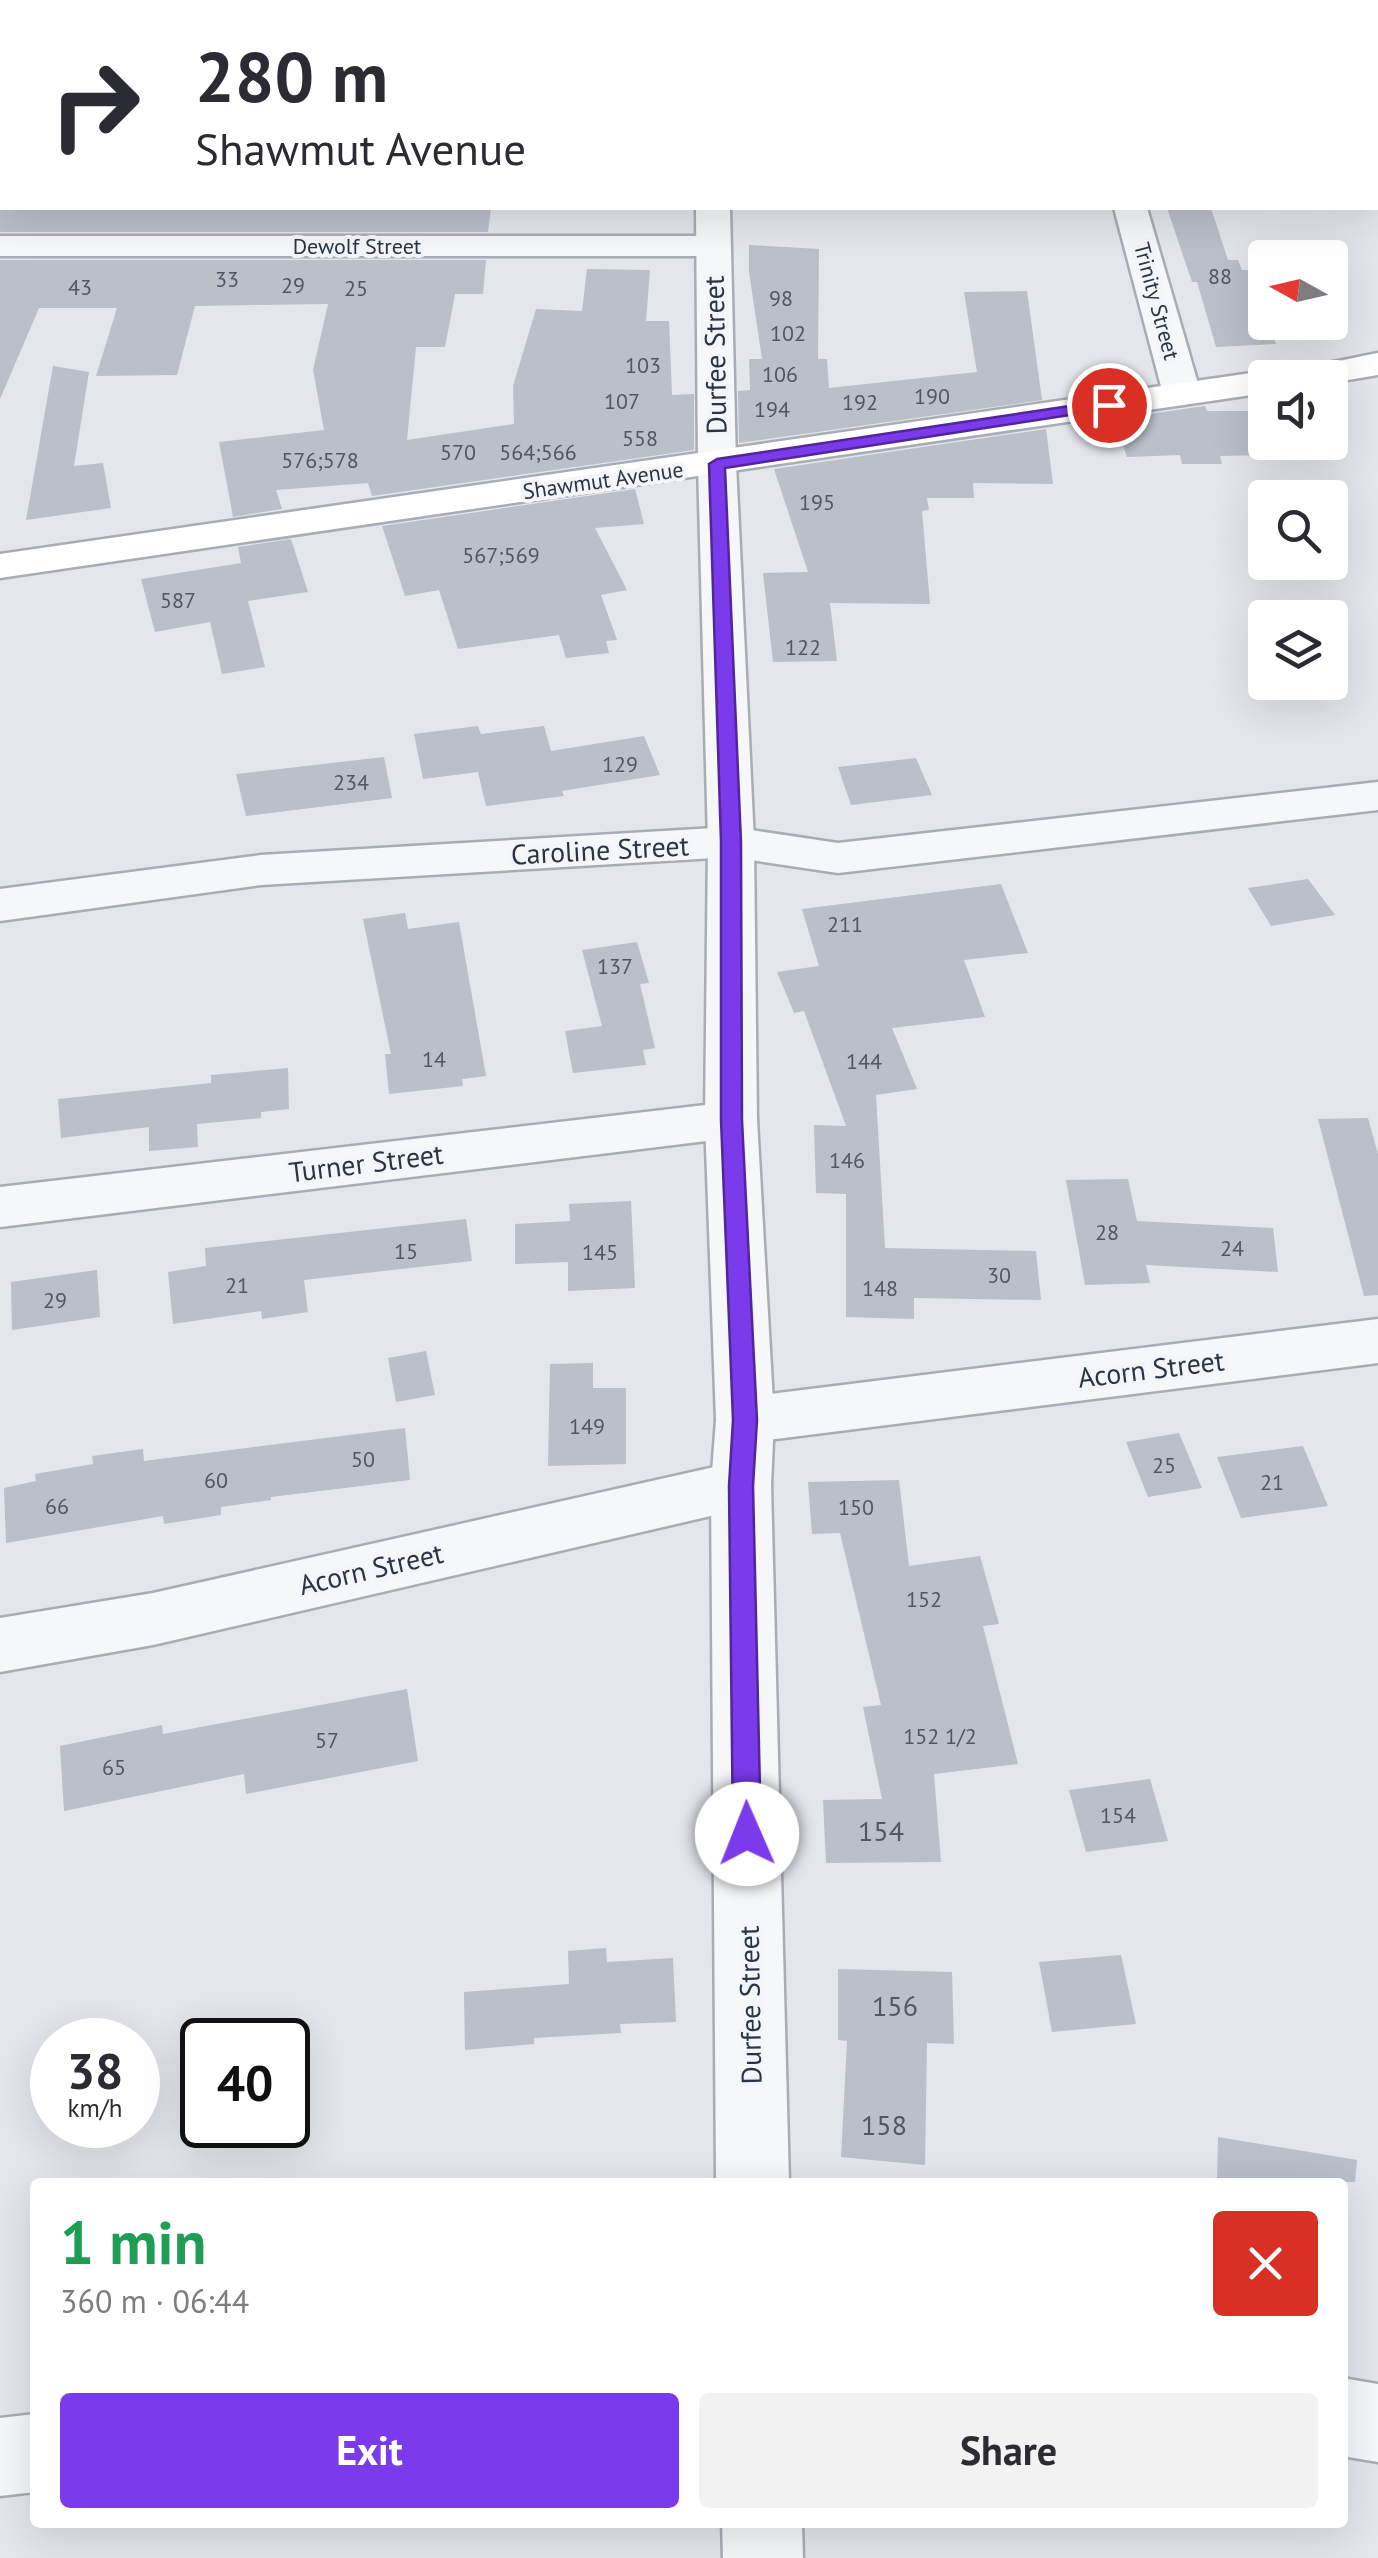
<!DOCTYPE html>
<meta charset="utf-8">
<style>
:root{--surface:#fff;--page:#f2f2f3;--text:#2b2b33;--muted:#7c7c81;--accent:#7c3aed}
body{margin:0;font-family:"PT Sans",sans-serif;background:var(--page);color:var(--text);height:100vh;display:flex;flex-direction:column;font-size:38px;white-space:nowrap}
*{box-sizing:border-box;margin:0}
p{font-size:32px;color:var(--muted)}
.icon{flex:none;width:55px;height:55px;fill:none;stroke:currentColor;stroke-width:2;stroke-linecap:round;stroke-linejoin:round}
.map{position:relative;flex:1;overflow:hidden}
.side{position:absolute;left:30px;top:2178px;width:1318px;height:350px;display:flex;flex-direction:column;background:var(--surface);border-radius:10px;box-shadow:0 10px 40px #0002}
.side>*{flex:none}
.top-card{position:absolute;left:0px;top:0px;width:1380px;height:210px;box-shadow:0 10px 40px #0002;background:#fff;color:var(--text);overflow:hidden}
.needle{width:65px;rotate:278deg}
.fabs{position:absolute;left:1248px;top:240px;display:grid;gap:20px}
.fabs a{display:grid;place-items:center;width:100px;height:100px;border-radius:10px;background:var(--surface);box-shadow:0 10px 40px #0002;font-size:50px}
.speed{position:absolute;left:30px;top:2018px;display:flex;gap:20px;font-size:50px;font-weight:700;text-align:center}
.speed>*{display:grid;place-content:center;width:130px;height:130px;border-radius:50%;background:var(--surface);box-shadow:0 10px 40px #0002;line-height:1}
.speed small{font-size:25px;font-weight:400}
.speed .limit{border:5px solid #111;border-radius:15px;background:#fff;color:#111}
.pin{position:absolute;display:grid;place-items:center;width:85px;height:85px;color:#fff;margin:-42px;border:5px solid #fff;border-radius:50%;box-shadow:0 2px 10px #0007}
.me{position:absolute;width:110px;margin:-55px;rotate:359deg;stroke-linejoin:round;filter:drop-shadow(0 0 8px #0008)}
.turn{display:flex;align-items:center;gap:35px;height:210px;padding:0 30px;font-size:45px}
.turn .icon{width:130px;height:130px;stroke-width:2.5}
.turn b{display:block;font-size:70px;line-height:85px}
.round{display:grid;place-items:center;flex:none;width:105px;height:105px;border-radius:10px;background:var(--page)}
.overview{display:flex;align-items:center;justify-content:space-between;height:170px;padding:0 30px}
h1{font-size:60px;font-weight:800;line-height:75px;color:#1e9e55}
.primary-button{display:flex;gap:20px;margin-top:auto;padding:20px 30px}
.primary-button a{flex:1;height:115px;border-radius:10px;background:var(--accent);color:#fff;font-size:40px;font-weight:800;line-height:115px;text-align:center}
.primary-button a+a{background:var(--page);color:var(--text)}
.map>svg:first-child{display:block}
</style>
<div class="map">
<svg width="1378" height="2558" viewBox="0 0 1378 2558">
<rect width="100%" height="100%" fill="#e3e6eb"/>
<g fill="#babfc8">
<polygon points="0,208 491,208 488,232 0,232"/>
<polygon points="1167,208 1211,208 1228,260 1238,260 1242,270 1249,270 1276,344 1216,347 1197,282 1192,282"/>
<polygon points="749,245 819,249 818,359 827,359 829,388 977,372 964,292 1027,291 1042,400 739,443 738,391 750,390 749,359 762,359 749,272"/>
<polygon points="0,260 486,260 483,294 455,294 445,347 416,347 407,440 514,424 513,386 536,309 582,311 587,269 650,270 646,321 669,321 672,395 694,394 694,450 372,496 368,483 276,490 282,509 233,517 219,442 324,430 313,370 328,304 195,306 177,375 96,376 117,308 39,308 0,399"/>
<polygon points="53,366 89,372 74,466 103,463 111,508 26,520"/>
<polygon points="1205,406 1207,411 1255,411 1267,455 1220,456 1222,464 1182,464 1180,455 1127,457 1114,419"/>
<polygon points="1046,429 1053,484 973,483 974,498 927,498 929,510 922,511 930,604 830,603 837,661 773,662 763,573 808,572 774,469"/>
<polygon points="635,489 644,524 595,528 627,590 601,595 617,640 606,641 609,653 566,658 559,635 458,649 439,590 405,596 382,526"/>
<polygon points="291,539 308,592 248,601 265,667 222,674 210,622 155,632 141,579 241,563 238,547"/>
<polygon points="478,726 481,734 544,726 551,751 644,736 660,775 562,791 564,796 486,806 478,772 423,779 414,734"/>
<polygon points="384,757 392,798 246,816 236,774"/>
<polygon points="916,758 932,795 851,805 838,767"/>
<polygon points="1308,879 1335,915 1271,926 1248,888"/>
<polygon points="1001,884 1028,953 964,960 985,1017 892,1028 917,1089 876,1095 885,1248 1036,1251 1041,1300 914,1298 914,1319 846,1317 846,1194 816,1193 814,1125 846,1126 804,1011 794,1013 777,972 819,966 802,909"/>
<polygon points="405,913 408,929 459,922 486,1076 462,1079 463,1086 389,1094 385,1054 391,1054 363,919"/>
<polygon points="637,942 649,983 640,984 655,1048 643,1050 646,1065 573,1073 565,1031 602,1026 582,950"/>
<polygon points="288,1068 289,1109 261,1112 261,1118 197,1124 198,1147 149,1151 149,1127 61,1138 58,1099 211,1083 211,1075"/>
<polygon points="1368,1118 1378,1154 1378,1295 1364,1296 1318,1119"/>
<polygon points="1128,1179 1137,1221 1273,1228 1278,1272 1146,1265 1150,1283 1085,1285 1066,1180"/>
<polygon points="631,1201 635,1288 568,1291 568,1262 515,1264 515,1224 570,1221 569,1204"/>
<polygon points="466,1219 472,1261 304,1280 308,1312 262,1319 261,1311 173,1324 168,1272 206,1266 205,1248"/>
<polygon points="97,1270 100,1317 12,1330 11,1282"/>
<polygon points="426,1351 435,1395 396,1402 388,1358"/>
<polygon points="593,1363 593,1388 626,1388 626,1464 548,1466 550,1364"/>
<polygon points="405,1428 410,1480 271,1497 271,1500 221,1507 221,1515 164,1524 163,1516 6,1543 4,1488 36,1481 35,1474 93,1464 92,1456 143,1449 144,1461"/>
<polygon points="1179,1433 1202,1488 1148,1497 1126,1442"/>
<polygon points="1303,1446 1328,1506 1241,1518 1217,1457"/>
<polygon points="899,1480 909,1566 980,1556 999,1624 983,1626 1018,1764 934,1774 941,1862 826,1863 823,1800 882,1799 863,1707 881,1705 840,1533 812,1534 808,1482"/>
<polygon points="407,1689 418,1761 246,1794 244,1774 64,1811 60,1746 162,1725 163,1734"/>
<polygon points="1150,1779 1168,1841 1086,1852 1069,1790"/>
<polygon points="606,1948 607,1962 673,1958 676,2022 620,2024 621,2033 534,2038 534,2044 465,2050 464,1992 569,1984 568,1951"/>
<polygon points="1121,1955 1136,2024 1052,2032 1039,1962"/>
<polygon points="838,1969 952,1972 954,2044 927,2043 925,2165 841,2157 847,2041 838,2040"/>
<polygon points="1218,2137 1357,2160 1355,2182 1217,2182"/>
</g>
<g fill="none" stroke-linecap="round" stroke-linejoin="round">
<defs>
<g id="minor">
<polygon points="0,0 14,0 16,2 2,2 0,13"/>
<polygon points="61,0 195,0 60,2"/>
<rect x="0" y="121" width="2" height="20"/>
<polygon points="1114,208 1147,208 1201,394 1195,402 1182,405 1169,402 1163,394"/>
<polygon points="0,236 713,236 725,239 730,246 725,253 713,256 0,256"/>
<polygon points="1378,782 1378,810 838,873 731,857 261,885 0,921 0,889 261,855 731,827 838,843"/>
<polygon points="731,1102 749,1107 757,1120 749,1133 731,1138 0,1227 0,1187"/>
<polygon points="1378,1319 1378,1363 745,1443 725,1436 716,1420 725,1404 745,1397"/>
<polygon points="741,1461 762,1468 771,1485 762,1502 741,1509 153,1645 0,1672 0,1618 153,1593"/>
<polygon points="1342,2378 1378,2384 1378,2462 1342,2456"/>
<polygon points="35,2414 35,2492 0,2496 0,2418"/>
</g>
<g id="tertiary">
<polygon points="690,0 720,0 721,2 692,2"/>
<polygon points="696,208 730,208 736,464 754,842 757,1120 774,1420 771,1485 789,2182 716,2182 711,1485 716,1420 705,1120 708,842 698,464"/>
<polygon points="722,2522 802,2522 803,2558 723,2558"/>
</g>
<path id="secondary" d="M 1378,353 L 1378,375 L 1330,383 L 1330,378 L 1265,378 L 1265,393 L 0,578 L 0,554 L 1265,371 C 1280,375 1355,357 1378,353 Z"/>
</defs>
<use href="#minor" stroke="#a8adb5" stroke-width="5"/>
<use href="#tertiary" stroke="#a8adb5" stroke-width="5"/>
<use href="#secondary" stroke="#a8adb5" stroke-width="5"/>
<use href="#minor" fill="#f6f7f9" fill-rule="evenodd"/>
<use href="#tertiary" fill="#f6f7f9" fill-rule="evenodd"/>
<use href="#secondary" fill="#fff" fill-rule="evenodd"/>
</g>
<polygon fill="#7c3aed" stroke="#51269a" stroke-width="2.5" points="1109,400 1117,405 1115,408 725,468 741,842 742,1120 757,1420 753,1486 761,1834 757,1843 747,1846 737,1843 733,1834 729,1486 733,1420 721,1120 721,842 709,464 717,459"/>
<g text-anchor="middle" stroke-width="8" stroke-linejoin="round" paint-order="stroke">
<g font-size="22" fill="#2b3443" stroke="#f3f5f8">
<text x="357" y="254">Dewolf Street</text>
<text transform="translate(1157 301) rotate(75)" y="8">Trinity Street</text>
<text transform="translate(603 480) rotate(-8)" y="8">Shawmut Avenue</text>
</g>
<g font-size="22" fill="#4f5764">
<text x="1220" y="284">88</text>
<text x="227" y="287">33</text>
<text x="293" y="293">29</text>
<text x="80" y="295">43</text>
<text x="356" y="296">25</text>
<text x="781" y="306">98</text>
<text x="788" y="341">102</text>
<text x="643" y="373">103</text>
<text x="780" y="382">106</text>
<text x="932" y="404">190</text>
<text x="622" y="409">107</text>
<text x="860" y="410">192</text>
<text x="772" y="417">194</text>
<text x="640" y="446">558</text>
<text x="458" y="460">570</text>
<text x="538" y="460">564;566</text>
<text x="320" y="468">576;578</text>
<text x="817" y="510">195</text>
<text x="501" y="563">567;569</text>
<text x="178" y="608">587</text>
<text x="803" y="655">122</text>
<text x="620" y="772">129</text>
<text x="351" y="790">234</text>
<text x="845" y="932">211</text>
<text x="615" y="974">137</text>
<text x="434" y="1067">14</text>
<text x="864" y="1069">144</text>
<text x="847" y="1168">146</text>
<text x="1107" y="1240">28</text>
<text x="1232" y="1256">24</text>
<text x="406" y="1259">15</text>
<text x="600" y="1260">145</text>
<text x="999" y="1283">30</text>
<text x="237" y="1293">21</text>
<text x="880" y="1296">148</text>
<text x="55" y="1308">29</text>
<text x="587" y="1434">149</text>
<text x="363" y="1467">50</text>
<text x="1164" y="1473">25</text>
<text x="216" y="1488">60</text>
<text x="1272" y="1490">21</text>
<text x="57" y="1514">66</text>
<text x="856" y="1515">150</text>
<text x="924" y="1607">152</text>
<text x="940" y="1744">152 1/2</text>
<text x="327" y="1748">57</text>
<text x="114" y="1775">65</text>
<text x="1118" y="1823">154</text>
</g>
<g font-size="28" fill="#2b3443" stroke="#f3f5f8">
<text transform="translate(715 355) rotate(-91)" y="10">Durfee Street</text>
<text transform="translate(600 850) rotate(-3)" y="10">Caroline Street</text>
<text transform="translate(366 1163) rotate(-7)" y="10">Turner Street</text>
<text transform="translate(1151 1369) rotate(-7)" y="10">Acorn Street</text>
<text transform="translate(371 1569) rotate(-13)" y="10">Acorn Street</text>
<text transform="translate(750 2005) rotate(-91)" y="10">Durfee Street</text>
</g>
<g font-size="28" fill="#4f5764">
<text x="881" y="1841">154</text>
<text x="895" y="2016">156</text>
<text x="884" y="2135">158</text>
</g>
</g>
</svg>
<div class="fabs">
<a><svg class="needle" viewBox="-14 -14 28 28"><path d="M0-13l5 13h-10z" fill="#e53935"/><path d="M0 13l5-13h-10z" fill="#7c7c81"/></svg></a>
<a><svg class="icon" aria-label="sound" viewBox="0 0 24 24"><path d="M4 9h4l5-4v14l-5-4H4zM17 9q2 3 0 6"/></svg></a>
<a><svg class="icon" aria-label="search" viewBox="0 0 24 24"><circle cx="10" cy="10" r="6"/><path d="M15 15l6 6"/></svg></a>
<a><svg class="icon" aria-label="layers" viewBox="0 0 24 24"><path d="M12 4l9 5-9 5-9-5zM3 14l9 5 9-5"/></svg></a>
</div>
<div class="speed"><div>38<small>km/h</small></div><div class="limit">40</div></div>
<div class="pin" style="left:1109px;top:405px;background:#d93025"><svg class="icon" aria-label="arrive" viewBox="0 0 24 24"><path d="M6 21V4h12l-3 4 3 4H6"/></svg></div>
<svg class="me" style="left:747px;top:1834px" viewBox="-20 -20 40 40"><circle r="19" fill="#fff"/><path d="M0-13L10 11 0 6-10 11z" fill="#7c3aed"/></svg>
<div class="top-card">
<div class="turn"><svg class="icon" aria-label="right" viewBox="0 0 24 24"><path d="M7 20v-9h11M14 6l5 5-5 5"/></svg><div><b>280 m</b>Shawmut Avenue</div></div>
</div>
<section class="side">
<div class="overview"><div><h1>1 min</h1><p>360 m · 06:44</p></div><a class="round" style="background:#d93025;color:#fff"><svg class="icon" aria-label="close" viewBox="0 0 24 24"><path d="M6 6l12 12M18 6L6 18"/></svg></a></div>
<div class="primary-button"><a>Exit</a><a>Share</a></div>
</section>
</div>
